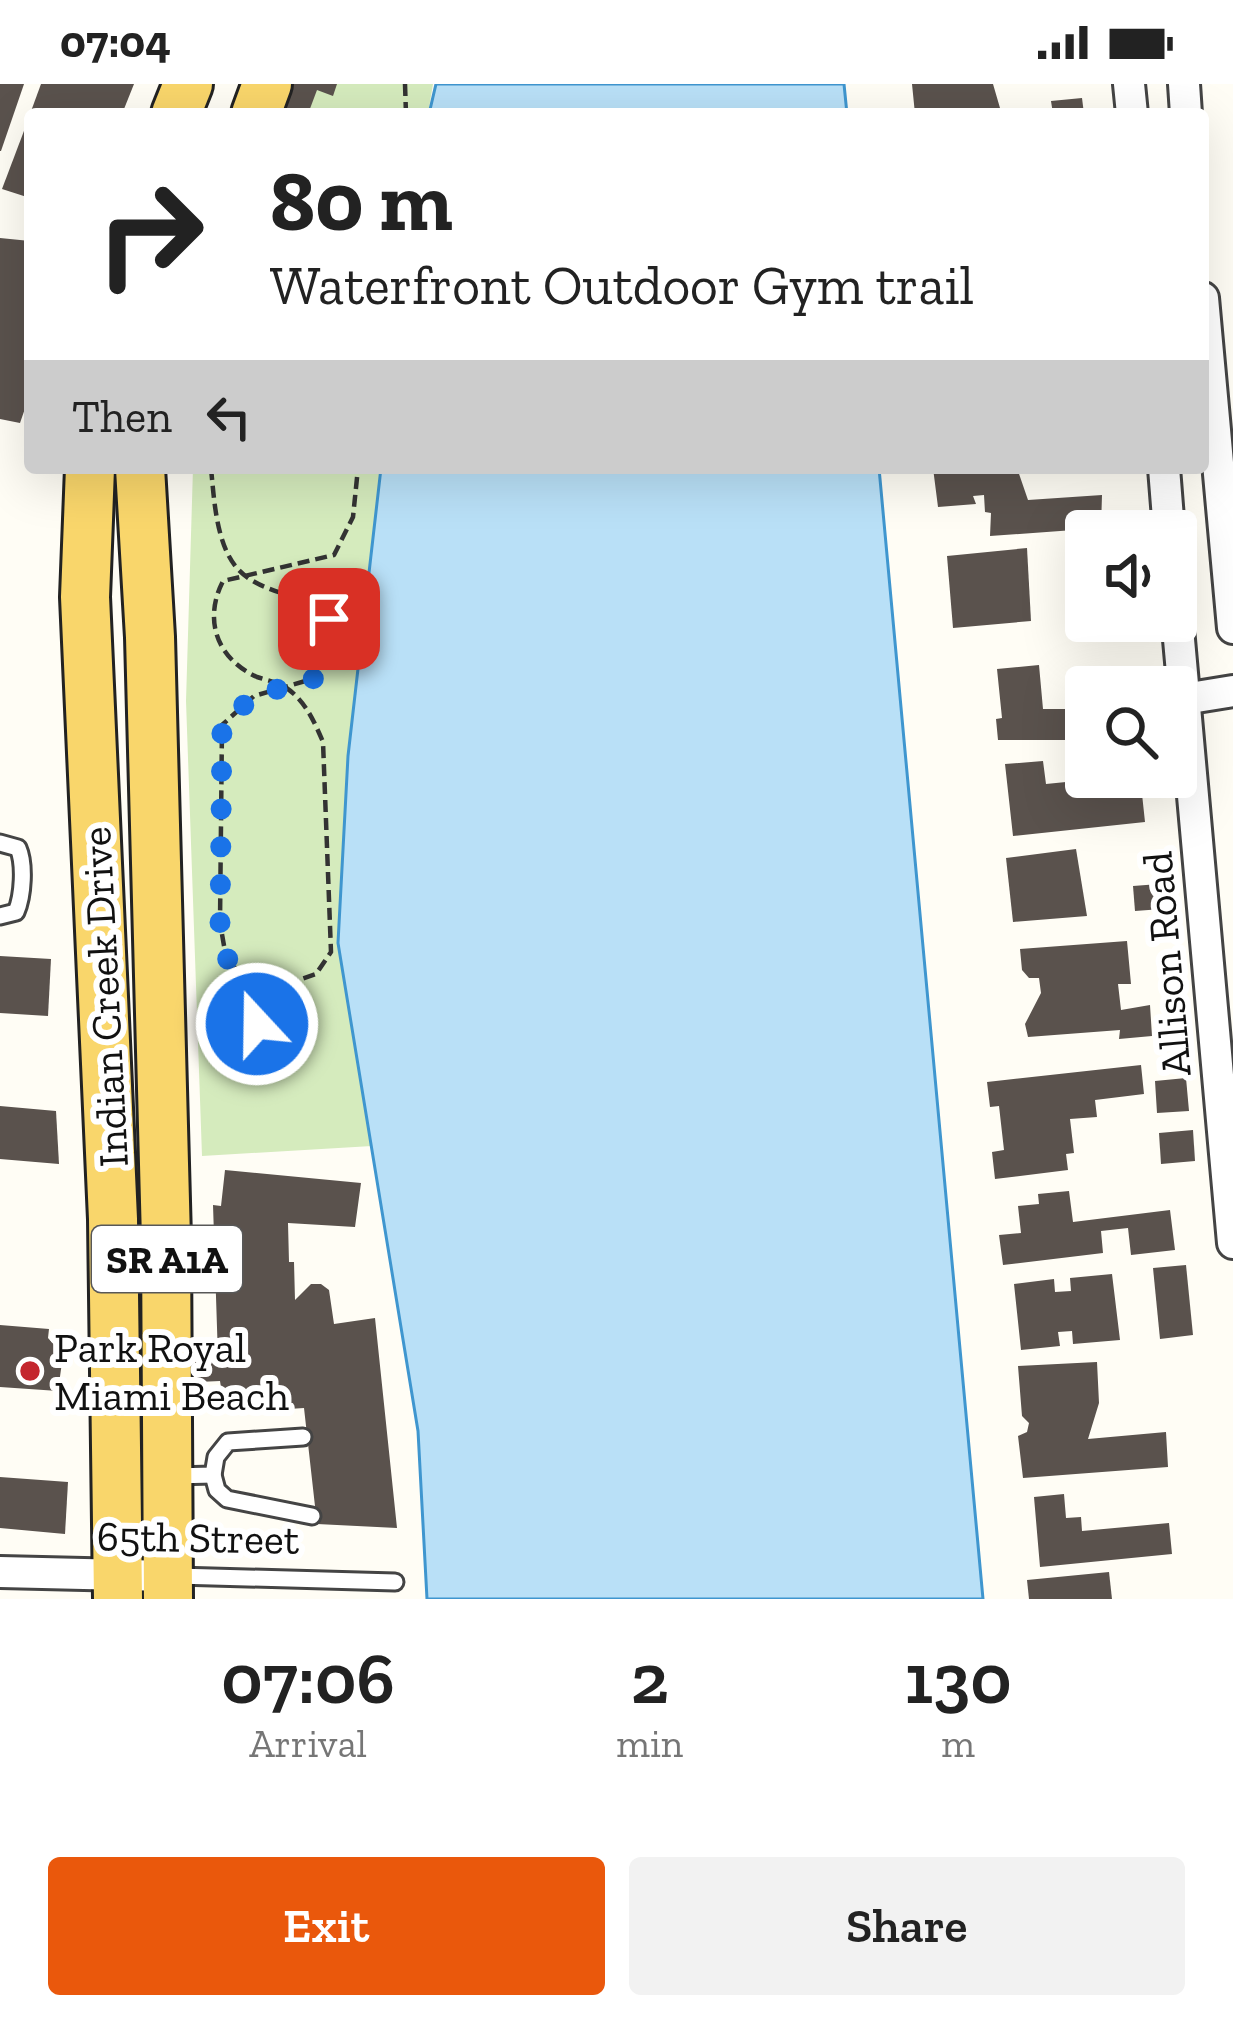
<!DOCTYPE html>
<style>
:root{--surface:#fff;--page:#f2f2f2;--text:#222;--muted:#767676;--accent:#ea580c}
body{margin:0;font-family:"Zilla Slab",serif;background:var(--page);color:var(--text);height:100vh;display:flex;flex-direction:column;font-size:45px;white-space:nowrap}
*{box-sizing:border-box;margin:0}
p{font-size:39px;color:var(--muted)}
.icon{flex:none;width:66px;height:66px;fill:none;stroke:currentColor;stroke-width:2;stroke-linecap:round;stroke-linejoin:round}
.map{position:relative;height:1515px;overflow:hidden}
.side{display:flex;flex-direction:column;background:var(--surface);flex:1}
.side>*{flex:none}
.hud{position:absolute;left:24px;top:24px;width:1185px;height:366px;border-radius:12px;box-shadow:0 12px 48px #0002;background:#fff;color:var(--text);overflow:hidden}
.fabs{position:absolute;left:1065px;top:426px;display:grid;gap:24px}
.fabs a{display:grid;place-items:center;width:132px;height:132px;border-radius:12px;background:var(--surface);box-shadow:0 12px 48px #0002;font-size:60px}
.pin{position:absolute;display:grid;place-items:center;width:102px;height:102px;color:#fff;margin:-51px;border-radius:24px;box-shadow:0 6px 18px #0006}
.me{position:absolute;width:132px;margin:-66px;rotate:339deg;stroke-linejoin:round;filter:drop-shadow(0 0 9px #0008)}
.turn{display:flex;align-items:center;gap:42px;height:252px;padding:0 48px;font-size:54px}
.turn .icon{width:156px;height:156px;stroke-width:2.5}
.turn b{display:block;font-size:84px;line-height:102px}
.then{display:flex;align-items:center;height:114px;padding:0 48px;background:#0003;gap:24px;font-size:45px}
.eta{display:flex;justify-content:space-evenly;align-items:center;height:204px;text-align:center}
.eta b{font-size:72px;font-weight:600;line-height:84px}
.button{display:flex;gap:24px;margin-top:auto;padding:24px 48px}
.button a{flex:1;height:138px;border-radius:12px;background:var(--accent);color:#fff;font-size:48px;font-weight:600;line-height:138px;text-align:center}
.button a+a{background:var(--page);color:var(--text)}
.status{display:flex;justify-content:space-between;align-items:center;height:84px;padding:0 60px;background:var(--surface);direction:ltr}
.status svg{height:33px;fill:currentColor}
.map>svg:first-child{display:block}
</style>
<div class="status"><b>07:04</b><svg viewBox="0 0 49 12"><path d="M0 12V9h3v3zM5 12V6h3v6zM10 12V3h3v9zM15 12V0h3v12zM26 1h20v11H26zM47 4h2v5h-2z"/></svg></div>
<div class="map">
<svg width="1233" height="1515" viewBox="0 0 1233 1515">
<rect width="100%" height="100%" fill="#fffdf5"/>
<g fill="#d5ebbd">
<polygon points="295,0 433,0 428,30 282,30"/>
<polygon points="193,384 381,384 368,489 338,859 372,1062 202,1072 186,617"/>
</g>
<g fill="#b9e0f7" stroke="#3f96cf" stroke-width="3">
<polygon points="436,0 844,0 847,30 429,30"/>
<polygon points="381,384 879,384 983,1515 427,1515 418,1347 338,859 348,672"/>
</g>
<g fill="#5a524d">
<polygon points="0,0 24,0 1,67 0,67"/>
<polygon points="41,0 134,0 122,30 30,30"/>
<polygon points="293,0 337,0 333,12 317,6 308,30 282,30"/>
<polygon points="912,0 993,0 1000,24 995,24 995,30 915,30"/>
<polygon points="1082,14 1084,30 1053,30 1051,17"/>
<polygon points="30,31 30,114 2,105"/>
<polygon points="0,154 30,157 30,288 25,303 30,310 20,339 0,335"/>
<polygon points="933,384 1017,384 1028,416 1102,411 1101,444 990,452 991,429 985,428 984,411 973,412 976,420 938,423"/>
<polygon points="1027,464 1031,537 953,544 947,472"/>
<polygon points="1039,581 1043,625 1074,625 1071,594 1083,593 1086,656 998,656 996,635 1002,634 997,585"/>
<polygon points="1043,677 1046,700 1066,698 1065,682 1086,680 1086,693 1096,693 1098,714 1142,710 1145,738 1013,752 1005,680"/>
<polygon points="1076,765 1087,832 1013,838 1006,774"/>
<polygon points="1159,800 1162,825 1135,827 1133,802"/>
<polygon points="1127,857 1131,900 1118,900 1121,926 1150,921 1152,952 1119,955 1120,946 1028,953 1025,940 1041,909 1039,894 1029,894 1022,886 1020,865"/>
<polygon points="0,872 51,875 48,932 0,929"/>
<polygon points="1141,981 1144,1010 1095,1016 1097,1033 1070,1035 1074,1069 1066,1070 1068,1086 995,1095 992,1068 1004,1066 999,1022 990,1023 987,998"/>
<polygon points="1186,994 1189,1027 1157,1029 1155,997"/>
<polygon points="0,1022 56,1027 59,1080 0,1075"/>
<polygon points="1193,1046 1195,1077 1161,1080 1159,1049"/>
<polygon points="225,1086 361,1099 355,1143 288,1139 289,1178 294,1178 295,1216 311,1200 321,1200 329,1206 334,1240 375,1234 397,1444 317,1440 304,1324 225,1329 220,1297 198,1298 195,1278 218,1274 213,1121 221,1122"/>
<polygon points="1069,1107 1073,1138 1170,1126 1175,1166 1131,1171 1128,1144 1101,1147 1103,1169 1003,1181 999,1151 1021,1149 1018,1122 1039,1120 1038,1110"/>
<polygon points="1186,1181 1193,1251 1160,1255 1153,1184"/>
<polygon points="1112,1190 1120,1256 1073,1260 1072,1247 1058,1248 1060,1262 1021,1266 1014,1200 1054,1195 1055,1208 1071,1207 1070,1194"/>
<polygon points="0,1241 49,1245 48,1254 63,1271 58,1307 0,1303"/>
<polygon points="1097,1278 1099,1319 1088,1355 1166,1348 1168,1383 1023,1394 1018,1352 1027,1348 1029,1339 1022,1332 1018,1282"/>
<polygon points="0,1393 68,1398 65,1450 0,1444"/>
<polygon points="1064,1410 1066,1434 1081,1433 1082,1447 1169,1439 1172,1470 1040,1483 1034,1413"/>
<polygon points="1109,1488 1112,1515 1029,1515 1027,1496"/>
</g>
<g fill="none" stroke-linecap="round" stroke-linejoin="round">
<defs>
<g id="lane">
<path d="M 0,759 L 18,764 C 25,780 23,812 16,828 L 0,832"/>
<polyline points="213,1391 217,1406 227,1415 312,1432"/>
<polyline points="174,1392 213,1391 216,1373 228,1358 303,1353"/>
<polyline points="177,1492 395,1498"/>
</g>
<g id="street">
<polyline points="1129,0 1132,30"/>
<polyline points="1184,0 1186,30"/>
<polyline points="1203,214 1233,544"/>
<polyline points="1164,384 1169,447"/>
<polyline points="1176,522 1233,1159"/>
<polyline points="1184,615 1233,607"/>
<polyline points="0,1488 168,1492"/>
</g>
<g id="primary">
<polyline points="176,30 188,0"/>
<polyline points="256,30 267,0"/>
<polyline points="90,384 85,513 113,1135 118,1515"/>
<polyline points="140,384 150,553 166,1155 168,1515"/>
</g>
</defs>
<use href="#lane" stroke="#444" stroke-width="21"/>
<use href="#street" stroke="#444" stroke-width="36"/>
<use href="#primary" stroke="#222" stroke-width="54"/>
<g stroke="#333" stroke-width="4.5" stroke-dasharray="12 6" stroke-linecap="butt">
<polyline points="405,0 406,30"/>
<path d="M 211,384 C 214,414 216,460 237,484 C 274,527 369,499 319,593 L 254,612 L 222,641 L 220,839 L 226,873 L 256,909"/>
<path d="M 257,969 L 257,910 L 316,890 L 331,868 L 323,658 C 314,637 305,616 285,603 C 277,598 266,596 257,593 C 217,575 203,536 223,497 L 334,471 L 353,433 L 358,384"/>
</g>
<use href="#lane" stroke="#fff" stroke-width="15"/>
<use href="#street" stroke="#fff" stroke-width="30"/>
<use href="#primary" stroke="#f9d66b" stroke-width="48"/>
</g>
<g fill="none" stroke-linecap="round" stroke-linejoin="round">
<polyline stroke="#1a73e8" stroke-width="21" stroke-dasharray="0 37.8" points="257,940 257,910 226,873 220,839 222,641 254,612 319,593 332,567 329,535"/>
</g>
<circle fill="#c4262e" stroke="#fff" stroke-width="4.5" cx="30" cy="1287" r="12"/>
<g text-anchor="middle" stroke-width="12" stroke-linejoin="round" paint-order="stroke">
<rect fill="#fff" stroke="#585858" stroke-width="3" x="92" y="1142" width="150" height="66" rx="9"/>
<g font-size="39" font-weight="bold" fill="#111">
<text x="167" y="1189">SR A1A</text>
</g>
<g font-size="42" fill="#111" stroke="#fff">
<text transform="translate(1166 880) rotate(-95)" y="15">Allison Road</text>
<text transform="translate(104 913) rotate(-93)" y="15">Indian Creek Drive</text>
<text transform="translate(198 1453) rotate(1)" y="15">65th Street</text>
</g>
<g font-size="42" fill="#111" stroke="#fff" text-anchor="start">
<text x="54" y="1278">Park Royal<tspan x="54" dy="48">Miami Beach</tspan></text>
</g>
</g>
</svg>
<div class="fabs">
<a><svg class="icon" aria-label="sound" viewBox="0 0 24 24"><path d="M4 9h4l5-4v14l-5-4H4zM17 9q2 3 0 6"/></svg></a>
<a><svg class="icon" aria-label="search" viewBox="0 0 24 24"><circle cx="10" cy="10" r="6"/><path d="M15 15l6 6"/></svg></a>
</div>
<div class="pin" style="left:329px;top:535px;background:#d93025"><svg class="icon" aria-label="arrive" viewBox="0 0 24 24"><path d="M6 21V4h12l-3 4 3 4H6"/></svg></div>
<svg class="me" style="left:257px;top:940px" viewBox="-20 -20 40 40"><circle r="17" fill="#1a73e8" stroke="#fff" stroke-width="3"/><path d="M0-11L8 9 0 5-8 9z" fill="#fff"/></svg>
<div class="hud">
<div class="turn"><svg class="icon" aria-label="right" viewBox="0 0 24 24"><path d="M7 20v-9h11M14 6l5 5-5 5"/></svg><div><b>80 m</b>Waterfront Outdoor Gym trail</div></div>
<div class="then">Then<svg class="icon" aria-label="left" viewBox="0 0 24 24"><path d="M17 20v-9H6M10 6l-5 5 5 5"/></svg></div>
</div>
</div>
<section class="side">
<div class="eta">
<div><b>07:06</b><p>Arrival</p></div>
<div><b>2</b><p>min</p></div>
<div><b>130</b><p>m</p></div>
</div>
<div class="button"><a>Exit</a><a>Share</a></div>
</section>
